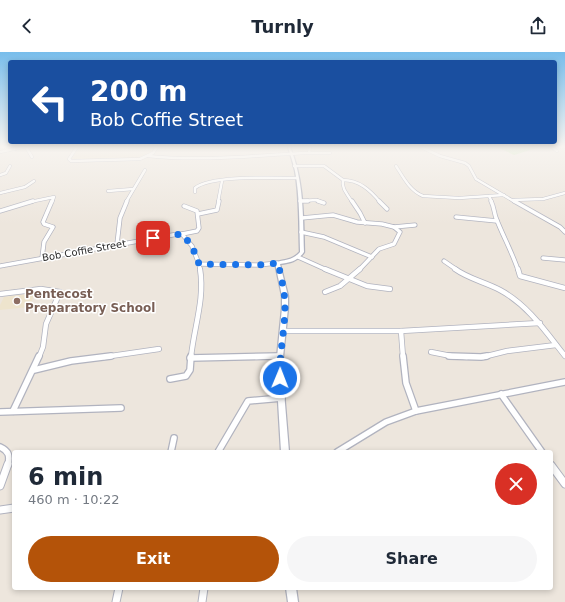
<!DOCTYPE html>
<meta charset="utf-8">
<style>
:root{--surface:#fff;--page:#f6f6f7;--text:#1f2937;--muted:#747a83;--accent:#b45309}
body{margin:0;font-family:"DejaVu Sans",sans-serif;background:var(--page);color:var(--text);height:100vh;display:flex;flex-direction:column;font-size:15px;white-space:nowrap}
*{box-sizing:border-box;margin:0}
p{font-size:13px;color:var(--muted)}
.icon{flex:none;width:22px;height:22px;fill:none;stroke:currentColor;stroke-width:2;stroke-linecap:round;stroke-linejoin:round}
.map{position:relative;flex:1;overflow:hidden}
.drawer{position:absolute;left:12px;top:398px;width:541px;height:140px;display:flex;flex-direction:column;background:var(--surface);border-radius:4px;box-shadow:0 2px 6px #0003}
.drawer>*{flex:none}
.guide{position:absolute;left:8px;top:8px;width:549px;height:84px;border-radius:4px;box-shadow:0 2px 6px #0003;background:#1a4fa0;color:#fff;overflow:hidden}
.pin{position:absolute;display:grid;place-items:center;width:34px;height:34px;color:#fff;margin:-17px;border-radius:8px;box-shadow:0 2px 6px #0006}
.me{position:absolute;width:44px;margin:-22px;rotate:1deg;stroke-linejoin:round;filter:drop-shadow(0 0 3px #0008)}
.turn{display:flex;align-items:center;gap:14px;height:84px;padding:0 16px;font-size:18px}
.turn .icon{width:52px;height:52px;stroke-width:2.5}
.turn b{display:block;font-size:28px;line-height:34px}
.round{display:grid;place-items:center;flex:none;width:42px;height:42px;border-radius:21px;background:var(--page)}
.overview{display:flex;align-items:center;justify-content:space-between;height:68px;padding:0 16px}
h1{font-size:24px;font-weight:700;line-height:30px}
.action{display:flex;gap:8px;margin-top:auto;padding:8px 16px}
.action a{flex:1;height:46px;border-radius:24px;background:var(--accent);color:#fff;font-size:16px;font-weight:700;line-height:46px;text-align:center}
.action a+a{background:var(--page);color:var(--text)}
header{display:flex;justify-content:space-between;align-items:center;height:52px;padding:0 16px;background:var(--surface);font-size:18px;font-weight:700}
.map>svg:first-child{display:block}
</style>
<header><svg class="icon" aria-label="back" viewBox="0 0 24 24"><path d="M15 5l-7 7 7 7"/></svg>Turnly<svg class="icon" aria-label="share" viewBox="0 0 24 24"><path d="M12 15V3M7 8l5-5 5 5M5 13v7h14v-7"/></svg></header>
<div class="map">
<svg width="565" height="550" viewBox="0 0 565 550">
<rect width="100%" height="100%" fill="#ede6dd"/>
<g fill="#eee4cd">
<polygon points="79,95 155,95 149,102 136,106 72,107"/>
<polygon points="35,241 29,255 0,258 0,253 4,245"/>
</g>
<polygon fill="#b1e49a" points="497,95 540,95 514,103"/>
<g fill="none" stroke-linecap="round" stroke-linejoin="round">
<defs>
<g id="minor-far4">
<polyline points="26,95 32,105"/>
<polyline points="77,95 69,107 71,109 140,107 153,101 157,95"/>
<polyline points="157,95 171,95"/>
<polyline points="421,95 440,104 465,111 469,114 476,127 515,150"/>
<polyline points="552,95 557,99"/>
<polyline points="0,100 23,95"/>
<polyline points="309,101 330,101"/>
<path d="M 148,104 C 202,110 255,103 309,101 L 310,95"/>
<path d="M 294,114 L 324,114 L 343,128 C 341,136 348,143 352,150"/>
<path d="M 396,114 C 403,125 410,139 423,144 L 459,146 L 504,143"/>
<polyline points="0,123 6,121 10,114"/>
<path d="M 343,128 C 359,128 370,138 380,150"/>
<polyline points="108,139 133,137"/>
<path d="M 195,140 L 195,136 C 212,123 274,126 297,126"/>
<polyline points="0,141 25,135 34,129"/>
<polyline points="489,144 492,150"/>
<polyline points="512,148 543,147 565,141"/>
<polyline points="300,149 317,148 321,150"/>
<polyline points="30,150 54,145 52,150"/>
<polyline points="126,150 145,118"/>
<polyline points="218,150 222,129"/>
</g>
<g id="minor-far3">
<polyline points="300,149 308,149"/>
<polyline points="318,149 324,151"/>
<polyline points="352,149 360,161 365,171"/>
<polyline points="379,149 387,157"/>
<path d="M 491,149 C 494,155 494,160 496,166 C 503,184 512,200 518,218"/>
<polyline points="514,149 560,175 565,180"/>
<polyline points="0,159 33,149"/>
<polyline points="198,162 217,158 219,149"/>
<polyline points="456,165 497,169"/>
<polyline points="302,166 333,163 357,170 382,172 394,175 415,173"/>
<polyline points="301,180 324,185 372,205"/>
<polyline points="182,182 197,179 199,176 197,159 184,154"/>
<polyline points="117,192 120,166 127,149"/>
<polyline points="298,205 327,218"/>
<polyline points="42,206 44,190 53,175 44,172 43,170 52,149"/>
<polyline points="543,206 565,208"/>
<polyline points="444,209 457,218"/>
<polyline points="199,212 200,218"/>
<polyline points="0,214 178,182 182,182 192,194 199,212 259,213 277,211"/>
<polyline points="359,218 379,197 394,192 400,180 394,175"/>
</g>
<g id="minor-far2">
<polyline points="325,217 367,234 390,237"/>
<path d="M 455,217 C 469,227 485,230 500,238 C 528,253 546,280 565,304"/>
<polyline points="518,217 520,224 565,236"/>
<polyline points="325,240 340,234 360,217"/>
<polyline points="0,242 41,237 60,240 46,272 43,295 39,305"/>
<polyline points="282,279 401,279 540,271"/>
<polyline points="401,279 403,305"/>
<polyline points="431,300 451,304 467,305"/>
<polyline points="104,305 159,297"/>
<path d="M 191,305 C 194,275 205,247 200,217"/>
<polyline points="256,305 280,304"/>
<polyline points="483,305 507,299 556,293"/>
</g>
<g id="minor-far1">
<polyline points="403,304 406,331 416,359"/>
<polyline points="449,304 481,305 487,304"/>
<polyline points="190,306 280,304"/>
<polyline points="34,318 71,309 111,304"/>
<polyline points="170,327 186,324 190,318 191,304"/>
<polyline points="501,342 542,400"/>
<polyline points="13,359 39,304"/>
<polyline points="0,360 121,356"/>
<path d="M 0,395 C 9,399 10,404 8,413"/>
<polyline points="171,400 174,386"/>
<polyline points="218,400 248,349 282,346"/>
<polyline points="337,400 386,370 416,359 565,330"/>
</g>
<g id="minor">
<polyline points="551,413 565,432"/>
<polyline points="0,434 8,412"/>
<polyline points="0,458 14,456"/>
<polyline points="116,550 119,536"/>
<polyline points="202,550 204,536"/>
</g>
<g id="tertiary">
<path d="M 288,95 L 290,95 C 304,128 303,165 304,200 C 298,209 289,211 280,212 L 288,244 L 288,256 L 282,315 L 289,400 L 281,400 L 276,315 L 282,256 L 282,244 L 275,211 L 275,210 C 285,208 293,208 300,200 C 299,173 300,145 295,119 C 293,110 290,102 288,95 Z"/>
<polygon points="286,536 296,536 298,550 288,550"/>
</g>
</defs>
<use href="#minor-far4" stroke="#b1b3bf" stroke-width="3.5"/>
<use href="#minor-far3" stroke="#b1b3bf" stroke-width="5"/>
<use href="#minor-far2" stroke="#b1b3bf" stroke-width="6"/>
<use href="#minor-far1" stroke="#b1b3bf" stroke-width="8"/>
<use href="#minor" stroke="#b1b3bf" stroke-width="9"/>
<use href="#tertiary" stroke="#b1b3bf" stroke-width="2.5"/>
<use href="#minor-far4" stroke="#fff" stroke-width="2.5"/>
<use href="#minor-far3" stroke="#fff" stroke-width="3.5"/>
<use href="#minor-far2" stroke="#fff" stroke-width="4.5"/>
<use href="#minor-far1" stroke="#fff" stroke-width="5.5"/>
<use href="#minor" stroke="#fff" stroke-width="7"/>
<use href="#tertiary" fill="#fff" fill-rule="evenodd"/>
</g>
<linearGradient id="sky" x2="0" y2="1"><stop stop-color="#78bdeb"/><stop offset="0.55" stop-color="#f7f4f0"/><stop offset="1" stop-color="#f7f4f0" stop-opacity="0"/></linearGradient>
<rect width="565" height="172" fill="url(#sky)"/>
<g fill="none" stroke-linecap="round" stroke-linejoin="round">
<path stroke="#1a73e8" stroke-width="7" stroke-dasharray="0 12.6" d="M 153,186 L 182,182 L 192,194 L 199,212 L 259,213 L 278,211 C 281,225 285,240 285,254 C 285,278 279,302 280,326"/>
</g>
<circle fill="#8d6e63" stroke="#fff" stroke-width="1.5" cx="17" cy="249" r="4"/>
<g text-anchor="middle" stroke-width="3" stroke-linejoin="round" paint-order="stroke">
<g font-size="10" fill="#2b2b2b" stroke="#fff">
<text transform="translate(84 198) rotate(-10)" y="4">Bob Coffie Street</text>
</g>
<g font-size="12" font-weight="bold" fill="#785e54" stroke="#fff" text-anchor="start">
<text x="25" y="246">Pentecost<tspan x="25" dy="14">Preparatory School</tspan></text>
</g>
</g>
</svg>
<div class="pin" style="left:153px;top:186px;background:#d93025"><svg class="icon" aria-label="arrive" viewBox="0 0 24 24"><path d="M6 21V4h12l-3 4 3 4H6"/></svg></div>
<svg class="me" style="left:280px;top:326px" viewBox="-20 -20 40 40"><circle r="17" fill="#1a73e8" stroke="#fff" stroke-width="3"/><path d="M0-11L8 9 0 5-8 9z" fill="#fff"/></svg>
<div class="guide">
<div class="turn"><svg class="icon" aria-label="left" viewBox="0 0 24 24"><path d="M17 20v-9H6M10 6l-5 5 5 5"/></svg><div><b>200 m</b>Bob Coffie Street</div></div>
</div>
<section class="drawer">
<div class="overview"><div><h1>6 min</h1><p>460 m · 10:22</p></div><a class="round" style="background:#d93025;color:#fff"><svg class="icon" aria-label="close" viewBox="0 0 24 24"><path d="M6 6l12 12M18 6L6 18"/></svg></a></div>
<div class="action"><a>Exit</a><a>Share</a></div>
</section>
</div>
